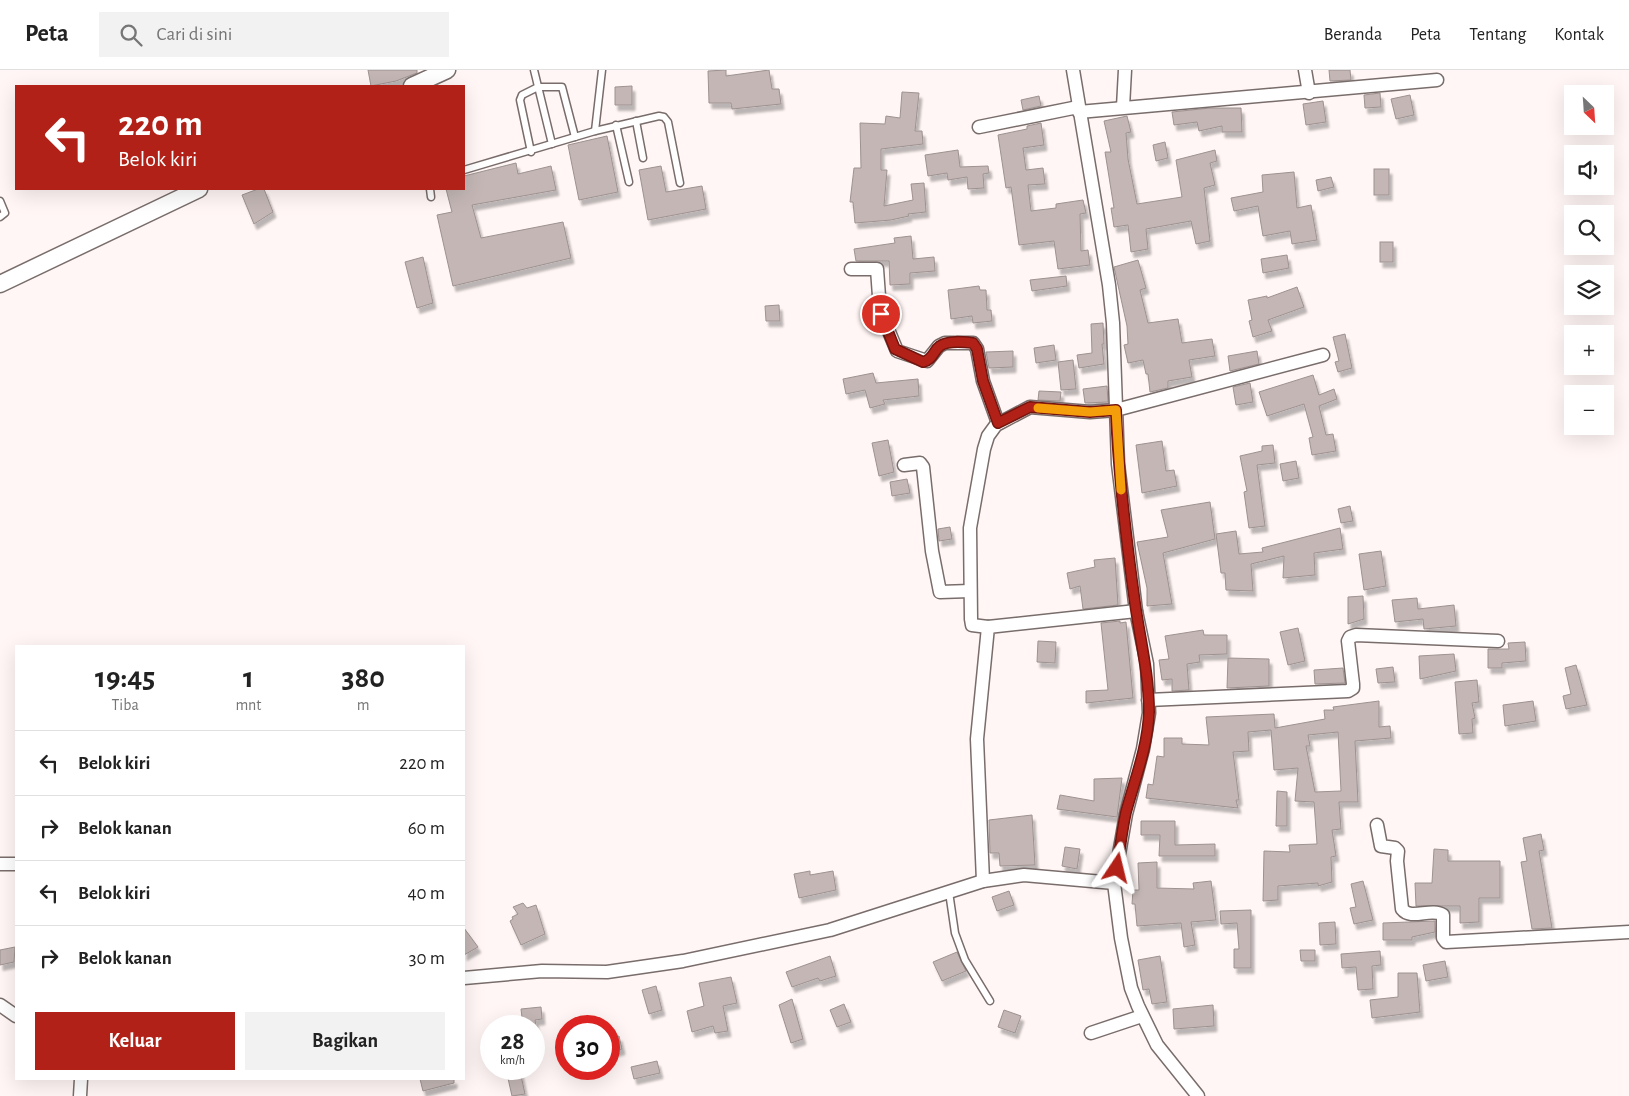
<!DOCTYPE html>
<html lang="id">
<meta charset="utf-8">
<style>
:root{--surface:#fff;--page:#f2f2f2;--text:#222;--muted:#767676;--line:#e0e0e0;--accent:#b12117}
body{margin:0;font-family:"Alegreya Sans",sans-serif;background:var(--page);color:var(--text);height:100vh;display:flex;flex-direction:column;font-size:19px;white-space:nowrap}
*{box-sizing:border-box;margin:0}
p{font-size:16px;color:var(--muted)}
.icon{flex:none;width:28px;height:28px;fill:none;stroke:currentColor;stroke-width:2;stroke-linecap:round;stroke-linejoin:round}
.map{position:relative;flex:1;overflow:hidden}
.side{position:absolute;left:15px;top:575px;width:450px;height:435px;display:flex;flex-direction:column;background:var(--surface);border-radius:0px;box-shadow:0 5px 20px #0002}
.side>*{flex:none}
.banner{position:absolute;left:15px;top:15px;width:450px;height:105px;border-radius:0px;box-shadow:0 5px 20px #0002;background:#b12117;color:#fff;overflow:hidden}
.needle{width:32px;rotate:155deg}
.controls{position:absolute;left:1564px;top:15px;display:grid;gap:10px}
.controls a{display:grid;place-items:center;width:50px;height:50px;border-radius:0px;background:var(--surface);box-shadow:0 5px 20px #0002;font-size:25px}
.speed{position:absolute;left:480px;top:945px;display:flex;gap:10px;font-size:25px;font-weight:700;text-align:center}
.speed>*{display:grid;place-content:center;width:65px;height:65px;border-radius:50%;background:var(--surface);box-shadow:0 5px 20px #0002;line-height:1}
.speed small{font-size:12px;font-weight:400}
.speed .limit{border:8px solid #d22;background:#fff;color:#111}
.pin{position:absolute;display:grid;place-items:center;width:42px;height:42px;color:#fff;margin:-21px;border:2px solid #fff;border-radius:50%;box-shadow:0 1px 5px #0007}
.me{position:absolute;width:55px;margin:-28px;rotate:10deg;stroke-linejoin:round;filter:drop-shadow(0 0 4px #0008)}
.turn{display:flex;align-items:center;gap:18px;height:105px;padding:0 20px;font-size:22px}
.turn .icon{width:65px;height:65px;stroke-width:2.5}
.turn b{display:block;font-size:35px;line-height:42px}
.eta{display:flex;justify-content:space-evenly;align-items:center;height:85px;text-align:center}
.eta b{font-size:30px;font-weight:600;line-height:35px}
.button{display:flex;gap:10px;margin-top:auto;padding:10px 20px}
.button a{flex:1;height:58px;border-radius:0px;background:var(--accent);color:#fff;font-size:20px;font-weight:600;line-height:58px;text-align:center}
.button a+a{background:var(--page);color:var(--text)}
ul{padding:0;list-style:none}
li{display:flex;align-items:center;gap:15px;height:65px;padding:0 20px;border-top:1px solid var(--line)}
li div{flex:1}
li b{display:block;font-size:19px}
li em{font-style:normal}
header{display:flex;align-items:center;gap:30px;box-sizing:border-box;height:70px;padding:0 25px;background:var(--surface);border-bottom:1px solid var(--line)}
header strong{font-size:24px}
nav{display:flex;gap:28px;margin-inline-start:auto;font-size:18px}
.search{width:350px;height:45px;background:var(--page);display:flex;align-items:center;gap:12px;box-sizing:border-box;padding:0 18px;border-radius:0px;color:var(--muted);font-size:19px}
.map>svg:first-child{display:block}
</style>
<header>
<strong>Peta</strong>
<div class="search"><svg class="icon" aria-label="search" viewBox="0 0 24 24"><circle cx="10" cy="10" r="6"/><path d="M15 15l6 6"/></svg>Cari di sini</div>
<nav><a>Beranda</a><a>Peta</a><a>Tentang</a><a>Kontak</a></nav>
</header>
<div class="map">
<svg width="1629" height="1026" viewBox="0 0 1629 1026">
<defs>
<filter id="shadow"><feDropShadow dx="3" dy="5.5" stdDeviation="1" flood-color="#0004"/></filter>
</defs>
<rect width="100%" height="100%" fill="#fff6f5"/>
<g fill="#c3b6b4" stroke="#9e9290" fill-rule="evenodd" filter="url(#shadow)">
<polygon points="368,0 417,0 417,3 396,11 371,16"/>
<polygon points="726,0 726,6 769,0 772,19 779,19 781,34 732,39 731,33 709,33 708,1"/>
<polygon points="1329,0 1350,0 1351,10 1330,11"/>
<polygon points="632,16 632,35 615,35 615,17"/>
<polygon points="902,22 919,23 915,61 922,61 923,74 881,79 881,100 887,100 884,136 913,130 911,114 924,113 926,142 908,144 909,146 891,150 855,153 853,132 850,132 854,98 861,98 860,53 885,54 886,46 900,48"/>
<polygon points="1380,23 1381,37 1365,38 1364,25"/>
<polygon points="1410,25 1414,45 1396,49 1391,29"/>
<polygon points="1039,26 1041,36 1023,40 1021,30"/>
<polygon points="1323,31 1326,52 1306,55 1303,34"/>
<polygon points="1210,38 1241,38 1242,62 1222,62 1222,56 1199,61 1197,52 1174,55 1172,42"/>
<polygon points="1127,46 1131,62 1126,63 1128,89 1137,134 1182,127 1176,90 1215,80 1217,91 1210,93 1215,115 1204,118 1210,171 1196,174 1191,151 1146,159 1148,179 1131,182 1128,155 1114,157 1111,138 1114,138 1105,82 1111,82 1104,51"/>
<polygon points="1041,53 1044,75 1023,78 1026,100 1043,98 1045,114 1028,115 1031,141 1056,138 1056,134 1083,130 1086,143 1080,144 1081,181 1088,180 1090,195 1058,199 1054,171 1019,175 1011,117 1006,118 998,65 1027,59 1027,56"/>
<polygon points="607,66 618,122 579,130 568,75"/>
<polygon points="1165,72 1168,88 1156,91 1153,75"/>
<polygon points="958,80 960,97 988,96 989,103 983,104 984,118 968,119 967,107 948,110 947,103 928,106 925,85"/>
<polygon points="516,93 518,104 551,96 556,120 472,135 481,168 563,152 571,188 453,216 437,145 452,142 446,119 464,119 464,106"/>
<polygon points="661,96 666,122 702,116 706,139 648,150 639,100"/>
<rect x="1374" y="99" width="15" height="26"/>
<polygon points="1294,102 1297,138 1311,135 1317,170 1292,174 1290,161 1263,166 1258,136 1234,141 1231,128 1263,122 1262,105"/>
<polygon points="1331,107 1334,117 1318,121 1316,110"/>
<polygon points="258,119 264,119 273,142 254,154 242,125"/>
<polygon points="911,166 913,189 934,187 935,201 910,203 910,214 890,215 889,191 856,191 854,179 895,173 894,168"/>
<rect x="1380" y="172" width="13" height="20"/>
<polygon points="1287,185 1289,198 1263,203 1261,189"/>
<polygon points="423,187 433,233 417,238 405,192"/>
<polygon points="1138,190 1146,218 1140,220 1148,253 1178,249 1182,273 1212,269 1215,286 1189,290 1192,307 1168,311 1168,318 1150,322 1148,304 1146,304 1143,290 1128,293 1124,275 1128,274 1127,256 1114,197"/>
<polygon points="1066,206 1067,216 1032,221 1030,210"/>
<polygon points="979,216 980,220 986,220 987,240 991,240 992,251 973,253 972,246 951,249 948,220"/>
<polygon points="1297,217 1304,237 1268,250 1272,261 1253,267 1249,251 1252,250 1248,230 1267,226 1267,228"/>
<polygon points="779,235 780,251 766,251 765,236"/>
<polygon points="1103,253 1104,274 1102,274 1104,294 1079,298 1077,285 1092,283 1091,254"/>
<polygon points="1345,264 1352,298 1338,302 1335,292 1339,291 1333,267"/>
<polygon points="1054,275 1056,290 1036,293 1034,278"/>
<polygon points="1013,281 1013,297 989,298 986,282"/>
<polygon points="1257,281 1259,294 1230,301 1228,286"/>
<polygon points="1073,290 1076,319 1061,320 1058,292"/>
<polygon points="873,303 876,313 918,309 919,326 883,330 885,334 870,338 865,320 846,324 843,309"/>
<polygon points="1313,305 1319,325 1334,319 1337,329 1319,336 1326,365 1333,364 1336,381 1312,385 1309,368 1313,367 1304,334 1267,346 1259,322"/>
<polygon points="1250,313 1253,332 1236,335 1233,317"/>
<polygon points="1107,316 1108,332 1085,333 1083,319"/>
<polygon points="1039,321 1061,322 1060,331 1038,330"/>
<polygon points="888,370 894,402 879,406 872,373"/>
<polygon points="1162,371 1166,401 1174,400 1177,416 1142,423 1136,375"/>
<polygon points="1273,375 1275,393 1257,395 1265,456 1249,458 1244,422 1247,421 1240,386 1262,381 1262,376"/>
<polygon points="1296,391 1299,408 1283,411 1280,394"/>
<polygon points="907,409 910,423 892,426 890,412"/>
<polygon points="1210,432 1215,469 1163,483 1172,534 1147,536 1147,518 1137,472 1168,467 1161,440"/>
<polygon points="1350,436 1353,451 1341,453 1338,439"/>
<polygon points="950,457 952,469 939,471 938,459"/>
<polygon points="1340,458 1343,479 1314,483 1315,505 1283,508 1284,486 1251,494 1253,521 1226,520 1225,503 1221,503 1216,464 1236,461 1239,484 1263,482 1262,478"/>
<polygon points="1381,481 1386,516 1364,520 1359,484"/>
<polygon points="1115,488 1118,535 1083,539 1080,516 1070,519 1067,503 1095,497 1094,490"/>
<polygon points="1363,526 1364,549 1348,554 1348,527"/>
<polygon points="1417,528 1418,539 1454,535 1456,556 1424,559 1423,549 1395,552 1392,530"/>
<polygon points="1120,551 1120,553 1126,552 1133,628 1086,633 1086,621 1108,620 1101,553"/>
<polygon points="1298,558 1305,591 1288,595 1280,562"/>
<polygon points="1203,560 1204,565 1227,565 1227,584 1199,585 1200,592 1187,594 1189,620 1172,621 1172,609 1162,610 1159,590 1169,589 1165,566"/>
<polygon points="1038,571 1056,572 1055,593 1037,592"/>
<polygon points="1525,572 1526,591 1502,593 1502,598 1488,598 1488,579 1509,579 1508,573"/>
<polygon points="1454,584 1456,601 1420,609 1419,586"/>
<polygon points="1228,588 1269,589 1269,616 1227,618"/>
<polygon points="1576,595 1587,635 1566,639 1563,626 1571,624 1565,598"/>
<polygon points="1393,597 1395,612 1378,613 1376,599"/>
<polygon points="1343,598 1345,613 1315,614 1314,600"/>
<polygon points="1477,610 1479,632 1472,633 1475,648 1472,649 1473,663 1459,664 1455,612"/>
<path d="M 1379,631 L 1379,657 L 1390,656 L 1391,668 L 1355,671 L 1358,732 L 1339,732 L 1341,759 L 1332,760 L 1336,786 L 1331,787 L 1332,812 L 1318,816 L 1318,813 L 1278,816 L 1278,830 L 1263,831 L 1264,781 L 1290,782 L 1289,775 L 1317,774 L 1314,732 L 1295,731 L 1298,698 L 1274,700 L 1271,660 L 1248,662 L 1249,681 L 1233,682 L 1239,730 L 1236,730 L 1238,738 L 1146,728 L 1148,714 L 1153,715 L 1157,686 L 1164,687 L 1164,668 L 1182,668 L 1182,674 L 1209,675 L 1206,647 L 1274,644 L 1275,658 L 1325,649 L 1324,640 L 1334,640 L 1333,637 ZM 1338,662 L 1341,721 L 1315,722 L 1306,676 L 1310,676 L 1308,665 Z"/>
<polygon points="1533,631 1536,651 1505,656 1503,635"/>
<polygon points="1122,708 1117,747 1057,739 1060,725 1094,731 1094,709"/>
<polygon points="1277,721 1287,722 1287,756 1276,756"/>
<polygon points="1032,745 1035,795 1000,796 999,783 990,783 989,750"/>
<polygon points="1141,751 1175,751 1175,775 1215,774 1215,786 1159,786 1160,765 1141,765"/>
<polygon points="1541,764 1544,780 1539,781 1552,858 1532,859 1521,792 1527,791 1523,768"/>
<polygon points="1065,777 1080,779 1077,799 1062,796"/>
<polygon points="1434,779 1448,780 1448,791 1500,791 1500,828 1479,828 1479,852 1460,853 1460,836 1416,836 1415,813 1432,813"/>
<polygon points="1157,792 1157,818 1194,819 1193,813 1211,811 1216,850 1191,852 1195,875 1184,877 1181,853 1137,856 1135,834 1132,834 1133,820 1139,820 1138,793"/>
<polygon points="810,801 810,805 833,801 836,820 799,828 794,804"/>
<polygon points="1363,811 1373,850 1354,854 1350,838 1356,837 1351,814"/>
<polygon points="1009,821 1014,835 997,841 992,827"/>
<polygon points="523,833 527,838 536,835 545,864 521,875 510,851 513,849 512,847 518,844 513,837"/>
<polygon points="1251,840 1251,898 1234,898 1234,879 1239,879 1237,853 1221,854 1220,841"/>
<polygon points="1435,851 1435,862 1412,867 1412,870 1383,870 1383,853"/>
<polygon points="1335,852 1336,874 1320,875 1319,853"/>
<polygon points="464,858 478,877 464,885"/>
<polygon points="15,877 14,892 0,895 0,880"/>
<polygon points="1300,880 1315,880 1315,891 1301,891"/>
<polygon points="1380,881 1381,895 1372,896 1373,919 1358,920 1356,897 1342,898 1341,884"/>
<polygon points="957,882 966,901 942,911 933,892"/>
<polygon points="830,886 836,906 820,911 818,908 792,917 786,902"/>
<polygon points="1160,886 1167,932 1152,934 1149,919 1143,920 1138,890"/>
<polygon points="1445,891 1448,907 1426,911 1423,895"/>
<polygon points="1398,903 1417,903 1420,942 1372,948 1370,930 1398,927"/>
<polygon points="731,907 737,933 723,936 728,961 715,963 713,956 692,962 687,941 704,936 699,913"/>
<polygon points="656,916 662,940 649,944 642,920"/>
<polygon points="792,929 803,969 791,973 779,935"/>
<polygon points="844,934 851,952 837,957 830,940"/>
<polygon points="1213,935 1214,956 1174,959 1173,939"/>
<polygon points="541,937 542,949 535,950 536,956 523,956 521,939"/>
<polygon points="1004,940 1021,946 1015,963 998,957"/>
<polygon points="619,966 622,979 609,983 609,969"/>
<polygon points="657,991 660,1003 634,1009 631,997"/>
<polygon points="520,1001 525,1024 512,1026 507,1004"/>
<polygon points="420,1009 454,1009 454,1013 423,1021"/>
</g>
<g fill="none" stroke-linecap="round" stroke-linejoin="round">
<defs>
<g id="service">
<polyline points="534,0 552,74"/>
<polyline points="636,51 643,88"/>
<polyline points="616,55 629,112"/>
<polyline points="595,61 602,0"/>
<polyline points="531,82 520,30 522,25 538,17 562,17 575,67"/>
<polyline points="464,100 595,61 659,46 664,47 668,52 680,113"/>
<polyline points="430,119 431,127"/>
<polyline points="0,131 5,143 0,147"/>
<polyline points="949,822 955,863 965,890 990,931"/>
</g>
<g id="minor">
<polyline points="1073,0 1109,215 1113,253 1118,394 1136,541 1147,594 1149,643 1143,679 1126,744 1114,813 1121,868 1131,918 1138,936 1157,975 1198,1026"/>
<polyline points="1305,0 1309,23"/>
<polyline points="1123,37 1125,0"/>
<polyline points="1079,42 1437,10"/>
<polyline points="979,57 1078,37"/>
<polyline points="851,199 877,199 880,240 897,281 927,291 939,276 945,273 973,273 977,279 983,311 998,353"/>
<polyline points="904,395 920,393 923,397 932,481 940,522 970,521"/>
<polyline points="988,557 972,555 971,549 970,458 984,379 988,366 996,355 1030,337 1090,342 1116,340 1323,285"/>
<polyline points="1148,630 1348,621 1353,618 1353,614 1348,571 1350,567 1356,565 1498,571"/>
<path d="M 1377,755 L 1381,776 L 1395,778 L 1398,781 L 1397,791 L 1402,839 C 1411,851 1431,837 1443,845 L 1443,868 L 1446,872 L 1629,862"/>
<polyline points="0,794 16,794"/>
<polyline points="983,811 977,669 988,557 1136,541"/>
<polyline points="464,908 542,901 607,902 683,891 830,860 983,811 1024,805 1114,813"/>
<polyline points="0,935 16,946"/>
<polyline points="1091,963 1142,946"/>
<polyline points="80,1026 81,1009"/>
</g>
<g id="tertiary">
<polyline points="412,16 447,0"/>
<polyline points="0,214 199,119"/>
</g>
</defs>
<use href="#service" stroke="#796d6b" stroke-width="9"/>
<use href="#minor" stroke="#796d6b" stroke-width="15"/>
<use href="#tertiary" stroke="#796d6b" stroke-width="19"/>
<use href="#service" stroke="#fff" stroke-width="6"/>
<use href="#minor" stroke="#fff" stroke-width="12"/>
<use href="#tertiary" stroke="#fff" stroke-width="16"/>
</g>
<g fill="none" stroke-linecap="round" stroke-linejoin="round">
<defs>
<path id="route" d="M 881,244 L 895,279 L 923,292 C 933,290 933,281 940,276 C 948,270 964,272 973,273 L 977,279 L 983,311 L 998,353 L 1030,337 L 1090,342 L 1116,340 C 1118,404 1126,468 1135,533 C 1140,569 1149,604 1149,642 C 1148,676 1135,709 1126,742 C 1122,760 1120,779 1117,798"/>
</defs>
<use href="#route" stroke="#73150f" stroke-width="12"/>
<use href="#route" stroke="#b12117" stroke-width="9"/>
<polyline stroke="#f59e0b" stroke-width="9" points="1038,338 1090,342 1116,340 1121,420"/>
</g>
</svg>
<div class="controls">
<a><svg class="needle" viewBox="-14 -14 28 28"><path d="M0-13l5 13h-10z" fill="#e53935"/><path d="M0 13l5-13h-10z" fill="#767676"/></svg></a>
<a><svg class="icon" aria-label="sound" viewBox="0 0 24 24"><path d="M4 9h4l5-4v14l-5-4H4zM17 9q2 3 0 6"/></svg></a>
<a><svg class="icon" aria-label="search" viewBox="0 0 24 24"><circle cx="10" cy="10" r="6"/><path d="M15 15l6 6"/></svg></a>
<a><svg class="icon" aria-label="layers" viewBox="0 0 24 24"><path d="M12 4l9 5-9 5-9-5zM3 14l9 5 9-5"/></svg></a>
<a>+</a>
<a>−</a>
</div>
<div class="speed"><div>28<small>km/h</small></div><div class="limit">30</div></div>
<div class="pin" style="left:881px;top:244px;background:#d93025"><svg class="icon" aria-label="arrive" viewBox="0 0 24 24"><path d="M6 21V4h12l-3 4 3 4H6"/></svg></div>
<svg class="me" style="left:1117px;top:798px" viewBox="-20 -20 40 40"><path d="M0-17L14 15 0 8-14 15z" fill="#b12117" stroke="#fff" stroke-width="4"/></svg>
<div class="banner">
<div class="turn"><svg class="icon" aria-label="left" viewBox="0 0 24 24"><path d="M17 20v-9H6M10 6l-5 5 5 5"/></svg><div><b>220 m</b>Belok kiri</div></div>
</div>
<section class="side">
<div class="eta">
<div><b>19:45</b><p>Tiba</p></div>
<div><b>1</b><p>mnt</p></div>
<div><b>380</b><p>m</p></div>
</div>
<ul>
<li><svg class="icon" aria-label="left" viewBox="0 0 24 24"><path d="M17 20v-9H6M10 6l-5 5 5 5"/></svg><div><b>Belok kiri</b></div><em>220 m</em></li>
<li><svg class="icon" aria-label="right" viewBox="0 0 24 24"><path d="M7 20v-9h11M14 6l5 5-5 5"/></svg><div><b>Belok kanan</b></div><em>60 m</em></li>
<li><svg class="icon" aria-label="left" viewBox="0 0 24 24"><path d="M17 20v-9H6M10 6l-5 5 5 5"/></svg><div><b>Belok kiri</b></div><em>40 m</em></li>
<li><svg class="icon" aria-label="right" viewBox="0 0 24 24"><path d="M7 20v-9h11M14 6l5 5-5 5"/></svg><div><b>Belok kanan</b></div><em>30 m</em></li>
</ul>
<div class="button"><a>Keluar</a><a>Bagikan</a></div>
</section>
</div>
